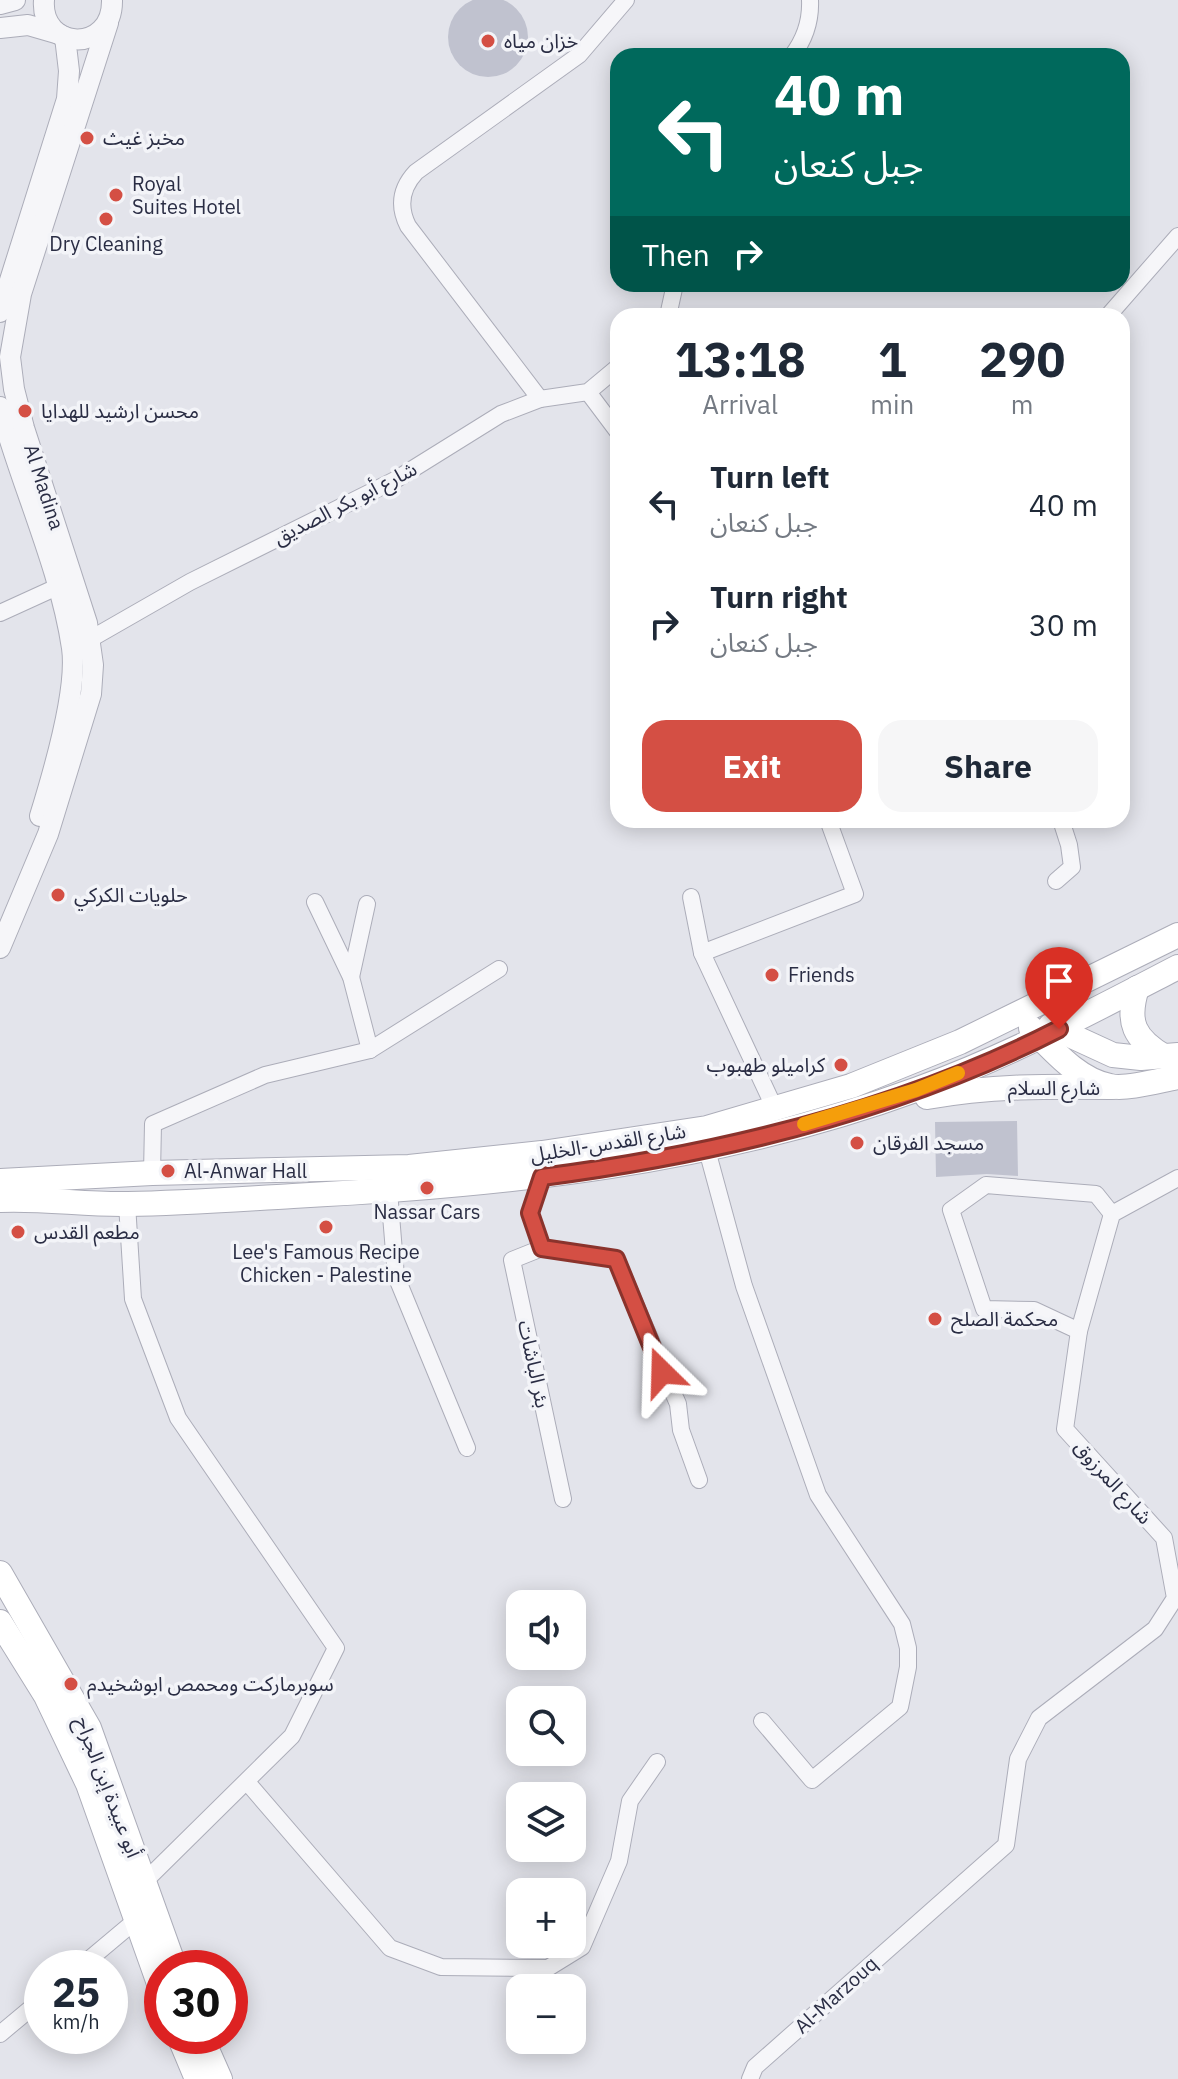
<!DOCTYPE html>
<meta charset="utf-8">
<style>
:root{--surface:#fff;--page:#f6f6f7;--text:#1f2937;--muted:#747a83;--accent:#d44f44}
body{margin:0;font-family:"IBM Plex Sans","Noto Sans Arabic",sans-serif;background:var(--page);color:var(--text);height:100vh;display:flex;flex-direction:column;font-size:30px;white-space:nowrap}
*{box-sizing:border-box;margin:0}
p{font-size:26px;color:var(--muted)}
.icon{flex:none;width:44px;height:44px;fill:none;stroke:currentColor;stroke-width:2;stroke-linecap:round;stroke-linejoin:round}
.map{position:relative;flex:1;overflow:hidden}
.side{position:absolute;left:610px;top:308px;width:520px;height:520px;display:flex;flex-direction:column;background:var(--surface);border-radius:24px;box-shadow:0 4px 20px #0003}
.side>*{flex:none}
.guide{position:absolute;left:610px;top:48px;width:520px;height:244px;border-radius:24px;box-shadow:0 4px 20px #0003;background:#00695c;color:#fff;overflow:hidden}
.tools{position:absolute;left:506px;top:1590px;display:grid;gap:16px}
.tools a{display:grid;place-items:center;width:80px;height:80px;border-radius:16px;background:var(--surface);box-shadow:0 4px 20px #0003;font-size:40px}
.speed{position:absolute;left:24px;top:1950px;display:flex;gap:16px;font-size:40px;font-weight:700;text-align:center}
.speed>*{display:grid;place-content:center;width:104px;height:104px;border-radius:50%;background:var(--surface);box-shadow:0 4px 20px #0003;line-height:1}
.speed small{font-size:20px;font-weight:400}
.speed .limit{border:12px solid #d22;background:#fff;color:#111}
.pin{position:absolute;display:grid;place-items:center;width:68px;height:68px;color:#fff;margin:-82px -34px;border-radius:50% 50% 50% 0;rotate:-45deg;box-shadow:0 0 8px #0007}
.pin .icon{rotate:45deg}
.me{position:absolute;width:88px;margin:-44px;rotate:338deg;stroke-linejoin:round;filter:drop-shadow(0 0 6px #0008)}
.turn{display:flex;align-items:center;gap:28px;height:168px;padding:0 32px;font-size:36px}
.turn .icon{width:104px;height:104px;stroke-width:2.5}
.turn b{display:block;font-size:56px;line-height:68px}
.then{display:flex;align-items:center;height:76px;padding:0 32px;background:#0003;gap:16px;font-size:30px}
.eta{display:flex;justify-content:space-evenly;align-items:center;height:136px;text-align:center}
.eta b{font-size:48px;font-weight:800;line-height:56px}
.button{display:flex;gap:16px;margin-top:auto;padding:16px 32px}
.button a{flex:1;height:92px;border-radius:24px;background:var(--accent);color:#fff;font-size:32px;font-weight:800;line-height:92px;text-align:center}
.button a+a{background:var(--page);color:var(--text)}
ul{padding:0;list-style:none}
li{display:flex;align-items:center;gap:24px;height:120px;padding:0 32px}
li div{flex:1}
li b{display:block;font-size:30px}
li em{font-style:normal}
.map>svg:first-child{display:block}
</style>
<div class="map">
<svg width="1178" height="2079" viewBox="0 0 1178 2079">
<rect width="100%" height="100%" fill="#e3e4eb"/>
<g fill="#c0c2cf">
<circle cx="488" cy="37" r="40"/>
<polygon points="1017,1121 1018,1176 987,1174 936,1177 935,1122"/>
</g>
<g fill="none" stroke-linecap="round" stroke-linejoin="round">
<defs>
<g id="minor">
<path d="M 792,56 C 805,39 811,22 810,0"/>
<polyline points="668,316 675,284"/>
<polyline points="1108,316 1178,236"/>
<polyline points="588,392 618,432"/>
<path d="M 540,399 L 408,226 C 398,206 401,188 416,172 L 579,55 L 626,0"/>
<polyline points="0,613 57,587"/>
<polyline points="80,645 190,582 395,480 501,414 540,399 588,392 618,367"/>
<polyline points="1056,881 1072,867 1069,845 1061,820"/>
<polyline points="691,897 702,953"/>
<polyline points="315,902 351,977 370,1050 499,969"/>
<polyline points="351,977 367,904"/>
<polyline points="774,1107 702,953 855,894 828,820"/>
<polyline points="707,1150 744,1286 818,1495 902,1624 908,1648 908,1667 900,1707 812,1780 762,1721"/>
<polyline points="152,1173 153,1124 265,1075 370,1050"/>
<polyline points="542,1177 530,1213 542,1248 616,1259 678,1404 681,1430 699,1480"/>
<polyline points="389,1191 396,1276 467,1448"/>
<polyline points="127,1204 133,1299 178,1418 336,1648 292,1736 139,1887"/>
<polyline points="542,1248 512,1260 563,1499"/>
<polyline points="1079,1331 1034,1310 984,1309 951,1210 986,1185 1096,1194 1112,1214"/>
<polyline points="247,1782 390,1948 441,1967 548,1968 582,1947 619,1861 630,1801 657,1762"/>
<polyline points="79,1968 135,1921"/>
<polyline points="0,2034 42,1999"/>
<polyline points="750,2079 755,2067 1006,1845 1018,1759 1039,1718 1155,1629 1175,1598 1164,1538 1065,1429 1079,1331 1112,1214 1178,1178"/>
</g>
<g id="tertiary">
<path d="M 44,0 C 40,51 113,54 112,0"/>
<polyline points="0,4 15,0"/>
<polyline points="0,28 28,25 59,34"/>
<polyline points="0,312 67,99 69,71 65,37"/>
<path d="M 0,407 C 21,485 60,567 72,648 C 78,691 53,774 40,816"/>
<polyline points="0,948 48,834 91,694 93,665 87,623 24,428 14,389 10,357 21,294 108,23"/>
</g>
<g id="secondary">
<path d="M 1137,988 C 1126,1022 1134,1039 1165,1057"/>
<polyline points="1050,1026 1113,1055 1141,1058 1178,1055"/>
<path d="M 1031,1028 C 1053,1050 1078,1080 1110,1086 C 1126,1090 1161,1080 1178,1077"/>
<path d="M 927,1097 C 989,1086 1050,1086 1112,1087"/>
<polyline points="0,1181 152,1173 409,1167 542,1153 707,1128 851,1086 960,1042 1178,935"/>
<path d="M 0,1200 C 43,1198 86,1205 128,1204 C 183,1203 239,1199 293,1196 C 507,1185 716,1163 918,1089 C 1009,1056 1093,1011 1178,967"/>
<polyline points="0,1573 89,1728 175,1968"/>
<polyline points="0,1622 46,1696 88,1784 162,1992"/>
<polyline points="179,2036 197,2079"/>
<polyline points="201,2036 220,2079"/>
</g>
</defs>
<use href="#minor" stroke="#acadb9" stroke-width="18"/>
<use href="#tertiary" stroke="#acadb9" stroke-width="22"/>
<use href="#secondary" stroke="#acadb9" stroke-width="26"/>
<use href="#minor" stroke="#f6f6f9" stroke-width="16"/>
<use href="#tertiary" stroke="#f6f6f9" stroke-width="20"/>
<use href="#secondary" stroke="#fff" stroke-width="24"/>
</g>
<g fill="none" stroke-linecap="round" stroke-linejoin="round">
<defs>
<path id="route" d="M 662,1372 L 616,1259 L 542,1248 L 530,1213 L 542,1177 C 719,1154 899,1111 1059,1029"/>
</defs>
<use href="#route" stroke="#8a332c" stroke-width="20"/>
<use href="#route" stroke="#d44f44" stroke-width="14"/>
<polyline stroke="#f59e0b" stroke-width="14" points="804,1124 916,1090 958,1073"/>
</g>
<g fill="#d44f44" stroke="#f3f4f8" stroke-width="3">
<circle cx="488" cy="41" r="8"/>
<circle cx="87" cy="138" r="8"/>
<circle cx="116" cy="195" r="8"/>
<circle cx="106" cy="219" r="8"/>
<circle cx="25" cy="411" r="8"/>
<circle cx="58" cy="895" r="8"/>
<circle cx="772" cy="975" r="8"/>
<circle cx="841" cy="1065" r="8"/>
<circle cx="857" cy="1143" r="8"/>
<circle cx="168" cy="1171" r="8"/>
<circle cx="427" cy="1188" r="8"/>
<circle cx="326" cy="1227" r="8"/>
<circle cx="18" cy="1232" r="8"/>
<circle cx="935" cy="1319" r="8"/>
<circle cx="71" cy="1684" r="8"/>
</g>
<g text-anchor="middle" stroke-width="7" stroke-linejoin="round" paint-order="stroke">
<g font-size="20" fill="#2a2d44" stroke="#f3f4f8" text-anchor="start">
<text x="504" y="48">خزان مياه</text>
<text x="103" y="145">مخبز غيث</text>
<text x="132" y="191">Royal<tspan x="132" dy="23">Suites Hotel</tspan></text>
<text x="106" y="251" text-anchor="middle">Dry Cleaning</text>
<text x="41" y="418">محسن ارشيد للهدايا</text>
<text x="74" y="902">حلويات الكركي</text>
<text x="788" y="982">Friends</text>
<text x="825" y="1072" text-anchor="end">كراميلو طهبوب</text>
<text x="873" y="1150">مسجد الفرقان</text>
<text x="184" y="1178">Al-Anwar Hall</text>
<text x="427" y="1219" text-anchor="middle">Nassar Cars</text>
<text x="34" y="1239">مطعم القدس</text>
<text x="326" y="1259" text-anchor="middle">Lee's Famous Recipe<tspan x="326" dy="23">Chicken - Palestine</tspan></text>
<text x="951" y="1326">محكمة الصلح</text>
<text x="87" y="1691">سوبرماركت ومحمص ابوشخيدم</text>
</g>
<g font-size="20" fill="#2a2d44" stroke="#f3f4f8">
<text transform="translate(44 487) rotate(72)" y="7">Al Madina</text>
<text transform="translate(345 503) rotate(-27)" y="7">شارع أبو بكر الصديق</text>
<text x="1054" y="1095">شارع السلام</text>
<text transform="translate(608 1143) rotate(-9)" y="7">شارع القدس-الخليل</text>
<text transform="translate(534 1364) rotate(78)" y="7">بئر الباشات</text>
<text transform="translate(1113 1482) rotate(48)" y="7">شارع المرزوق</text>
<text transform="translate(108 1787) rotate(69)" y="7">أبو عبيدة إبن الجراح</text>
<text transform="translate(836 1995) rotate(-42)" y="7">Al-Marzouq</text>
</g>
</g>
</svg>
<div class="tools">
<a><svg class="icon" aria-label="sound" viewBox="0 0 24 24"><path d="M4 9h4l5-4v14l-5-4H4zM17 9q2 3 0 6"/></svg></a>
<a><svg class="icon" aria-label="search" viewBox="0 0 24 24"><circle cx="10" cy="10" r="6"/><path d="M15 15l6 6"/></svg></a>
<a><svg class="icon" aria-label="layers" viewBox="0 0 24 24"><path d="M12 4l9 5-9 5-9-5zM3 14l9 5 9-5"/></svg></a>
<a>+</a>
<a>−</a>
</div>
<div class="speed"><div>25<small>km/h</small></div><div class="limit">30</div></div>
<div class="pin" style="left:1059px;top:1029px;background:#d93025"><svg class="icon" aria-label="arrive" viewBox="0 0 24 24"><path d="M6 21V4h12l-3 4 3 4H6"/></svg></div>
<svg class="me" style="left:662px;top:1372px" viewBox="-20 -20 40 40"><path d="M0-17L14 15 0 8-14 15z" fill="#d44f44" stroke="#fff" stroke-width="4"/></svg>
<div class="guide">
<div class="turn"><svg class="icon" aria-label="left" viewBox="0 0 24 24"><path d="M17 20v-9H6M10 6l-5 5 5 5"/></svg><div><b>40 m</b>جبل كنعان</div></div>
<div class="then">Then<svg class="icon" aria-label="right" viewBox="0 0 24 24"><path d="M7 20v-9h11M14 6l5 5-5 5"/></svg></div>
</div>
<section class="side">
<div class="eta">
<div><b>13:18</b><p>Arrival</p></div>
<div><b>1</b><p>min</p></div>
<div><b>290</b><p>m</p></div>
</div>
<ul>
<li><svg class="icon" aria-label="left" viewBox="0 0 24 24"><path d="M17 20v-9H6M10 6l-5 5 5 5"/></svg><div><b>Turn left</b><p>جبل كنعان</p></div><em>40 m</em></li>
<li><svg class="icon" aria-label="right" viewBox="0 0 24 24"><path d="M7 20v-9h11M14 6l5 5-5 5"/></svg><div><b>Turn right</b><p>جبل كنعان</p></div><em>30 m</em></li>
</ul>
<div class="button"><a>Exit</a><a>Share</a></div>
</section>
</div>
